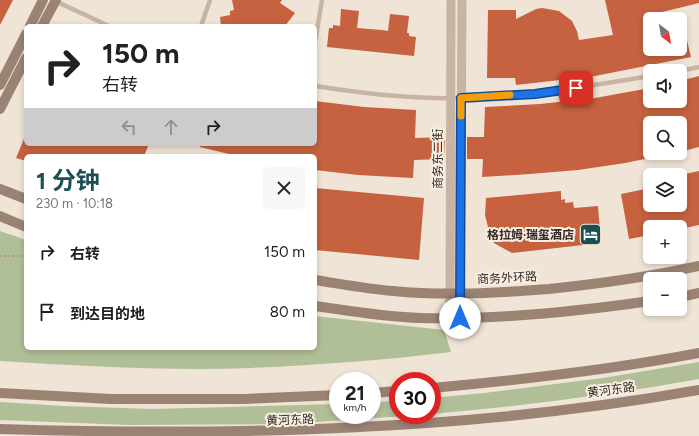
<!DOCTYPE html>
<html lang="zh">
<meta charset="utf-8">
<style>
:root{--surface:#fff;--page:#f6f6f6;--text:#202124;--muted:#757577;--accent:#1b4f53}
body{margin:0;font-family:Figtree,"Noto Sans SC",sans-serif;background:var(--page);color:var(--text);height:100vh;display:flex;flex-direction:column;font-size:15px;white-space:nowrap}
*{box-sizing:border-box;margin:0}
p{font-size:13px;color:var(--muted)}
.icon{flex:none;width:22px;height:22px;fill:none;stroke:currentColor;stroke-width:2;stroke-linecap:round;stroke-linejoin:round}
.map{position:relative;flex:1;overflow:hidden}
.details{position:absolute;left:24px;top:154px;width:293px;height:196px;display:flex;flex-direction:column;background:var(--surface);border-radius:6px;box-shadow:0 2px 6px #0003}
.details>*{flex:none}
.banner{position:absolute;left:24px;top:24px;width:293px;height:122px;border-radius:6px;box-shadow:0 2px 6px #0003;background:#fff;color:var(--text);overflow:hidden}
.needle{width:26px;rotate:149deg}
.controls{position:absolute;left:643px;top:12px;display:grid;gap:8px}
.controls a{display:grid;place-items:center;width:44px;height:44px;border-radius:6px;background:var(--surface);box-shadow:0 2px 6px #0003;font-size:20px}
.speed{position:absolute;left:329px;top:372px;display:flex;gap:8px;font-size:20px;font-weight:700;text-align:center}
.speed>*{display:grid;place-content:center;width:52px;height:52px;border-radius:50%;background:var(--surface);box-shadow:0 2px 6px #0003;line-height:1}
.speed small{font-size:10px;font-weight:400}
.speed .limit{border:6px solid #d22;background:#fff;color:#111}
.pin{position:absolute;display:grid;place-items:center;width:34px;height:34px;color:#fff;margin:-17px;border-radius:8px;box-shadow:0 2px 6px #0006}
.me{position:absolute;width:44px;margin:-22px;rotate:0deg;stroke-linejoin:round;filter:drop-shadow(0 0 3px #0008)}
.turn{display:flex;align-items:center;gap:14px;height:84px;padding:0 12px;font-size:18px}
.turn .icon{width:52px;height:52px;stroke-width:2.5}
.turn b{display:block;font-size:28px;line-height:34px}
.lanes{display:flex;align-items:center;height:38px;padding:0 12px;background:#0003;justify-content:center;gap:20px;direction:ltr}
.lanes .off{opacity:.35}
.round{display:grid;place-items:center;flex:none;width:42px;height:42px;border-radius:6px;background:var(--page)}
.head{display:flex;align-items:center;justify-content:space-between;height:68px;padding:0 12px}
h1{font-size:24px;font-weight:700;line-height:30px;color:var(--accent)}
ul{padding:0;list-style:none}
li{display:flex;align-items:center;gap:12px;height:60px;padding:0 12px}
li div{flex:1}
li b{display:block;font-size:15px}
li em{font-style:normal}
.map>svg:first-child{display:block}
</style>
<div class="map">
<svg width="699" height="436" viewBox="0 0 699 436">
<rect width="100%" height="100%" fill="#f0e4d6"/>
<g fill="#b0bf97">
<path d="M 0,231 L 26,240 L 26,348 L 315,348 L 315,316 L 444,330 L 451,352 C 385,360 318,365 251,368 C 168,371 83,366 0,361 Z"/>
<path d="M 699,362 L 699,379 C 610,395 522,406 432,414 L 432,398 L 484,393 L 603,378 Z"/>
<polygon points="398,401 398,415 420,415 287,424 129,425 0,420 0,402 64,406 152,409 338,404 338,415 372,415 372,402"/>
</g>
<g fill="#c6623f">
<polygon points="0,0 13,0 0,25"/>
<polygon points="232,0 282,0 280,3 295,13 285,26 221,26 220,17 230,15 230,11 234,10"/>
<polygon points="605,0 699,0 699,3 650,15 650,49 680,49 680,24 683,24 691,57 595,76 516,85 515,78 487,78 488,10 516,10 516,19 536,9 542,8 559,11 572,21 577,31 579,40 613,35"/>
<polygon points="341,9 359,11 357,28 382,30 388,31 390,14 409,16 407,33 409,33 409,36 416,37 414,56 327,47 329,28 333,28 333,25 340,26"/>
<polygon points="699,76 699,147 680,152 680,123 650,123 650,158 625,163 578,170 530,174 482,177 483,159 467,159 467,137 484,137 485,107 540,104 595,98 650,88 650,101 680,101 680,81"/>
<polygon points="315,101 364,107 416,110 415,138 445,137 444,159 414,160 413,178 358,175 315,170 315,156 237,156 200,147 200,144 315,144"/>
<polygon points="26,134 26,144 149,144 144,156 26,156 26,161 16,158"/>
<polygon points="699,171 699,225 680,229 680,227 650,227 650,235 629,239 621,194 650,188 650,205 680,205 680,175"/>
<polygon points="315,188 424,198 419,260 315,250"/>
<polygon points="561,191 561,200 565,199 565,203 573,202 574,208 598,206 601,243 512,253 494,243 491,239 485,215 486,198"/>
</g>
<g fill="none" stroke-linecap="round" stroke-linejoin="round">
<polyline stroke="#b39e8d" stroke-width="2" stroke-dasharray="2 2" stroke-linecap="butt" points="0,256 26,256"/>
<g stroke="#c8b4a3" stroke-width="4.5">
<polyline points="55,1 109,26"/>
<polyline points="201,26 210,0"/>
<polyline points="315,42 322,0"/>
<polyline points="680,71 699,67"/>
<path d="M 315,86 C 354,92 393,97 433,98 C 506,100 578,88 650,76"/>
</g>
<g stroke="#c8b4a3" stroke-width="9">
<polyline points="450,318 451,0"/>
<polyline points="460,318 462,0"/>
</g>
<g stroke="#9b8374" stroke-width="10">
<polyline points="30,26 43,0"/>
<polyline points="42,26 56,0"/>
<polyline points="0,85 26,34"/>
<polyline points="0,109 26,58"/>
<polyline points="0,189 26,199"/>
<polyline points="0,216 26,227"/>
<path d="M 315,280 C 341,284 367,289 393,291 C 445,296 497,293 549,289 C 599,284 649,277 699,266"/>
<polyline points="680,297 699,293"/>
<path d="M 315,306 C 350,311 385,317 420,318 C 497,320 574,312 650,301"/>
<path d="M 432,388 C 521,380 611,370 699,353"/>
<polyline points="0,393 111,399 244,399 338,395"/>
<polyline points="372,393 398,391"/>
<path d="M 0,429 C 233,436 469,431 699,390"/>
</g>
</g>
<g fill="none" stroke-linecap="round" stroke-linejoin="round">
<defs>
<polyline id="route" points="460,318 461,98 535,94 576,88"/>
</defs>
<use href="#route" stroke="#114b97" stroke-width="10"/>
<use href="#route" stroke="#1a73e8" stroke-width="7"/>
<polyline stroke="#f59e0b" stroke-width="7" points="461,116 461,98 510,95"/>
</g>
<defs>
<symbol id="hotel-square" viewBox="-11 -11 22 22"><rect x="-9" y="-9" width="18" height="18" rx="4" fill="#1b4f53" stroke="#f8eee2"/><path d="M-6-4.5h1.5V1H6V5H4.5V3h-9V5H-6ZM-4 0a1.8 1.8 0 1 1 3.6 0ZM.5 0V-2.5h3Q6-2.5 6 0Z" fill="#fff"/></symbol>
</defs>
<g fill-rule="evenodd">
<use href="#hotel-square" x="578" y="222" width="25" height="25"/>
</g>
<g text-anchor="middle" stroke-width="4" stroke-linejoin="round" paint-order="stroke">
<g font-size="12" fill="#332925" stroke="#f8eee2">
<text transform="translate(438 159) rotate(-90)" y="4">商务东二街</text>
<text transform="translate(507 278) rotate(-3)" y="4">商务外环路</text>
<text transform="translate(611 390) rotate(-8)" y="4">黄河东路</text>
<text transform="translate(290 420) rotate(-2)" y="4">黄河东路</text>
</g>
<g font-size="12" font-weight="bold" fill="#332925" stroke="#f8eee2" text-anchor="end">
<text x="574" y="239">格拉姆·瑞玺酒店</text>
</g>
</g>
</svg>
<div class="controls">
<a><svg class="needle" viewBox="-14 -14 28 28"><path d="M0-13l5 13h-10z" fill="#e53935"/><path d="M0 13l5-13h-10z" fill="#757577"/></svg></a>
<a><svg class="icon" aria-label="sound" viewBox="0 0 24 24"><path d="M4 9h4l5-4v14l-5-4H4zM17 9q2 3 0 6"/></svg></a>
<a><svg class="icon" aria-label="search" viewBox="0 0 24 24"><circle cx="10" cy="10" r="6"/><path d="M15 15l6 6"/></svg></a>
<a><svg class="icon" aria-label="layers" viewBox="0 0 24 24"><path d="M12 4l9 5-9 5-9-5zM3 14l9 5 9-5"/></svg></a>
<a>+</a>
<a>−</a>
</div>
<div class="speed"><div>21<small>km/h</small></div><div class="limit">30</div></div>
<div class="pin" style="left:576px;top:88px;background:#d93025"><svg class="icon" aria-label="arrive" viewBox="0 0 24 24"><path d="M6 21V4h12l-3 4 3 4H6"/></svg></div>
<svg class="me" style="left:460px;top:318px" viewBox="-20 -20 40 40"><circle r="19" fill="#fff"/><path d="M0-13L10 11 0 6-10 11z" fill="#1a73e8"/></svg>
<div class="banner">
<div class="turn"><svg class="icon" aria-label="right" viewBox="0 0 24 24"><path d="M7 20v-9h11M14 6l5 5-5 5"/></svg><div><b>150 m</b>右转</div></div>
<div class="lanes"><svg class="icon off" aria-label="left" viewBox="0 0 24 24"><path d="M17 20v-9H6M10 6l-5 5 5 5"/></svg><svg class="icon off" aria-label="ahead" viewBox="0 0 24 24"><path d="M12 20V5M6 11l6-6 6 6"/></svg><svg class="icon" aria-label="right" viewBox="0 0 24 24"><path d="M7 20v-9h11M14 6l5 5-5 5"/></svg></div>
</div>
<section class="details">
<div class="head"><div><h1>1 分钟</h1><p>230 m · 10:18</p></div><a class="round"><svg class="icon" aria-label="close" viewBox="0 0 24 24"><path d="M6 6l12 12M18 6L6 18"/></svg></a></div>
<ul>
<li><svg class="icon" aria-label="right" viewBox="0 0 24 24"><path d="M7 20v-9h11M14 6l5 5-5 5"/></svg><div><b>右转</b></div><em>150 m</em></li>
<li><svg class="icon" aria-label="arrive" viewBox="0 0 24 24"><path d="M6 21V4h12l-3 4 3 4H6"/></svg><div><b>到达目的地</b></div><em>80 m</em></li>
</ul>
</section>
</div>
